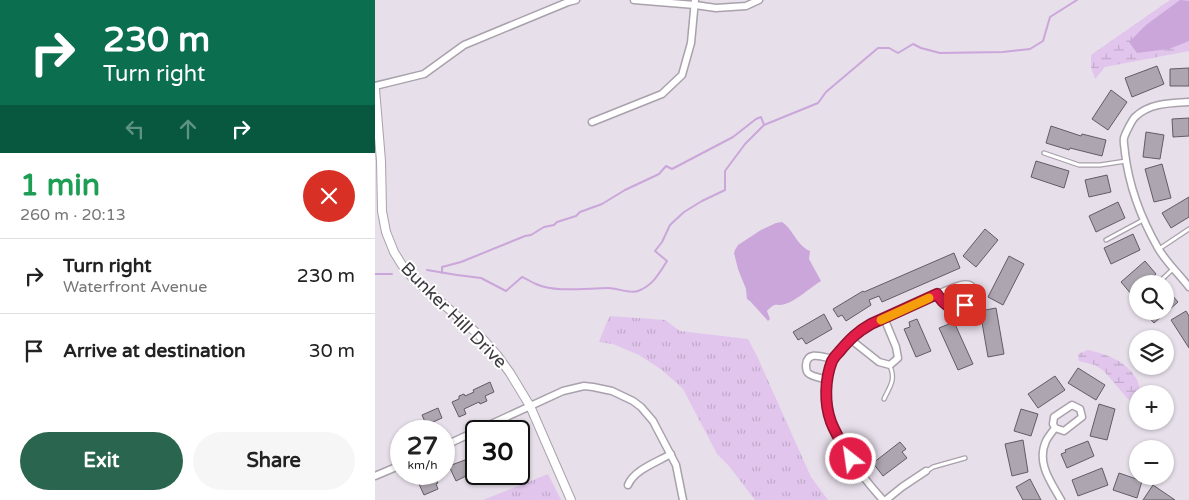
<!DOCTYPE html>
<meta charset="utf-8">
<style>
:root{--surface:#fff;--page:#f6f6f6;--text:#222;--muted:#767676;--line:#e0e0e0;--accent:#2a654f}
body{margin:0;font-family:"Varela Round",sans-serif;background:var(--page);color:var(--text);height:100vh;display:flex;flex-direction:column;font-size:19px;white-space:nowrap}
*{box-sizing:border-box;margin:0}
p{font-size:16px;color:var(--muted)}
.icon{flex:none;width:28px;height:28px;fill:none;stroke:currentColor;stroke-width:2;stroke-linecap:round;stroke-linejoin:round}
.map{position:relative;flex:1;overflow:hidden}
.details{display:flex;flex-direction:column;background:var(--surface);width:375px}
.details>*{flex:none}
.top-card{background:#0b6e4f;color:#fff;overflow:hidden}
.controls{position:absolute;left:754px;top:275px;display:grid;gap:10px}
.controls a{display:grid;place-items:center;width:45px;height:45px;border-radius:50%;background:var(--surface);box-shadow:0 1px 4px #0004;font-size:25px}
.speed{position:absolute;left:15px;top:420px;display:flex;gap:10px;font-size:25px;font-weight:700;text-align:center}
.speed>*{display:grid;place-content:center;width:65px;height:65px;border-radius:50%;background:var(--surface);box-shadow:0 1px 4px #0004;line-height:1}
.speed small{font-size:12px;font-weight:400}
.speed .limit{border:2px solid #111;border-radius:8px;background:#fff;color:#111}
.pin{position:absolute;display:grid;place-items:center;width:42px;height:42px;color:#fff;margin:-21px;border-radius:10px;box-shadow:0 2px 8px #0006}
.me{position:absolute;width:55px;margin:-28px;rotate:330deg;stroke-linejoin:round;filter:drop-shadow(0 0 4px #0008)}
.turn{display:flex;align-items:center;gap:18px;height:105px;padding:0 20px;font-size:22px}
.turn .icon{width:65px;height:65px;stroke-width:2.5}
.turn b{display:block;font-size:35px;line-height:42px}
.lanes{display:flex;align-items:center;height:48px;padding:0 20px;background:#0003;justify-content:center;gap:25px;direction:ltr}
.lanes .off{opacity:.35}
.round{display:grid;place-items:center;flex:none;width:52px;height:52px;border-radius:26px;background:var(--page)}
.headline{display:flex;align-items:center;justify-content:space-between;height:85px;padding:0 20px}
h1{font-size:30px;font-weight:700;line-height:38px;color:#1e9e55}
.button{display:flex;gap:10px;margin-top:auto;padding:10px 20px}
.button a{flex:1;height:58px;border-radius:30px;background:var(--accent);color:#fff;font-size:20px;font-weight:700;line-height:58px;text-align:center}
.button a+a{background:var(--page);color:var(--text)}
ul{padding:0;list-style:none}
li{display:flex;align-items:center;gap:15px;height:75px;padding:0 20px;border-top:1px solid var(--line)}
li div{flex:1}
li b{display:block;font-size:19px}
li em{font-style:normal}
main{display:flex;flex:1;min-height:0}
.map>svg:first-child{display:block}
</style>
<main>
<section class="details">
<div class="top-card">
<div class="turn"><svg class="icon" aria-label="right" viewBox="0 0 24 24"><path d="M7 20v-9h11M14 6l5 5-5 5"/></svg><div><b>230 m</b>Turn right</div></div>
<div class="lanes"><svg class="icon off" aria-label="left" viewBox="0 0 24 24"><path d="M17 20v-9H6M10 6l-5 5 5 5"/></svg><svg class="icon off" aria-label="ahead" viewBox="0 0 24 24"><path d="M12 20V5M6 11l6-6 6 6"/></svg><svg class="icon" aria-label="right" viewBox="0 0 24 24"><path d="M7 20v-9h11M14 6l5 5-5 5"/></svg></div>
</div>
<div class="headline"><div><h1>1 min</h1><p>260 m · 20:13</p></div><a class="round" style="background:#d93025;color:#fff"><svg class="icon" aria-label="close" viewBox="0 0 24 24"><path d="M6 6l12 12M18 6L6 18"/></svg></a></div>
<ul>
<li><svg class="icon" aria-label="right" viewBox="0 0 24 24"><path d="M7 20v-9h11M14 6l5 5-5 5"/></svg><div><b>Turn right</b><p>Waterfront Avenue</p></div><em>230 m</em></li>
<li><svg class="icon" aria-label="arrive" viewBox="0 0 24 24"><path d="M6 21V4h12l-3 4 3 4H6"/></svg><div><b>Arrive at destination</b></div><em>30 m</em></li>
</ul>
<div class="button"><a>Exit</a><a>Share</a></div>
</section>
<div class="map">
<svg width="814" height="500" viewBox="0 0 814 500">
<defs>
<pattern id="grass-tufts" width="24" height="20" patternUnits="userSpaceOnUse" patternTransform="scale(1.25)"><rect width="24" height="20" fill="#e1c5ec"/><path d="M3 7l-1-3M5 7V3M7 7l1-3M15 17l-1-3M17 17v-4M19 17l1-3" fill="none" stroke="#c2aacb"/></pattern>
<pattern id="wetland-marsh" width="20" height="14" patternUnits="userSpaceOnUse" patternTransform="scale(1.25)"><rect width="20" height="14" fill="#e1c5ec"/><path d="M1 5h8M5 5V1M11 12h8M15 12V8" fill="none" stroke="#c2aacb"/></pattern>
</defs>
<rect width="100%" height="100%" fill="#e7dfea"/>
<g fill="url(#grass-tufts)">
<polygon points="235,316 290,320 305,331 373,339 382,356 436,477 453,500 380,500 354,466 342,454 308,389 287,370 264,355 238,344 224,342 231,324"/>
<polygon points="173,474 186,500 108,500"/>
</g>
<g fill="url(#wetland-marsh)">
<polygon points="795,0 814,0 814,51 730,67 720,79 716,67 716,55"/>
<path d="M 713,350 C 731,354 751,361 761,378 C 764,382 764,389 766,394 L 762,394 L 762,401 L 761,404 L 752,398 L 729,371 L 720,365 L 704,361 L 703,354 Z"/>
</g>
<g fill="#cba6da">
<polygon points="805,0 814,1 814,41 794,49 762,53 754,42 771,25"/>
<path d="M 407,222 C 418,229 422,246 435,251 L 434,259 L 446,281 C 436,287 421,301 410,304 C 400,307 402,301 392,311 L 395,319 L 393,321 L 375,301 L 372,299 L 371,289 L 363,269 L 359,253 L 360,250 L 363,245 L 386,230 L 401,223 Z"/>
</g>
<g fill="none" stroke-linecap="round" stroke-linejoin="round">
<g stroke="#cba6da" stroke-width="2">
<path d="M 52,270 L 82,275 L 106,278 L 131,291 L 147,277 C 152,279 156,282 161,284 C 180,293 212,288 233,288 C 242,288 255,294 263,291 C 278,285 284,274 292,261 L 280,251 L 287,242 L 295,225 L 309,212 L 327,201 L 350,190 L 350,171 L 370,144 L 389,125 L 443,103 L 451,92 L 503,48 L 514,48 L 523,53 L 538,44 L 546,48 L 565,53 L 628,52 L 655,49 L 668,41 L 675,17 L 702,0"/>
<polyline points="67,273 67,267 86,262 150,236 156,235 169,227 179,225 182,222 201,216 205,212 227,204 250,190 284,174 291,166 297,169 358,137 381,119 386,117 389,125"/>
<polyline points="0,274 17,274"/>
</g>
</g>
<g fill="#ada5b0" stroke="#635c66">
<polygon points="782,66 789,84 757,97 750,78"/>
<polygon points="814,68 814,86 795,86 795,69"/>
<polygon points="736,90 752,102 733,130 717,119"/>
<polygon points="814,118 814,136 798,137 797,119"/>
<polygon points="676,126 706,136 707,134 731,140 727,156 695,148 694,150 671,143"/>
<polygon points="771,132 789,135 785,159 768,157"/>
<polygon points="661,161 694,171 689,188 656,177"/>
<polygon points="787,164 796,198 779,202 770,169"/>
<polygon points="732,175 736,192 714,197 710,180"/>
<polygon points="814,197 814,217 796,228 787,213"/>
<polygon points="743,202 750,218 721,232 714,216"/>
<polygon points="610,229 623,240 601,267 588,256"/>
<polygon points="758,234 765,250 736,264 729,248"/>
<polygon points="579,253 585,268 507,302 504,296 494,300 496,305 471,321 467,315 463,317 458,309 488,291 489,292"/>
<polygon points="634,256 649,264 628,305 613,297"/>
<polygon points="770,261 781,274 769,284 762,284 762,290 757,295 746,282"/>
<polygon points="790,287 803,302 779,323 768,311 790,311"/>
<polygon points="621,308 629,354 613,357 605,311"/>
<polygon points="811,311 814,316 814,348 796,320"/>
<polygon points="449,314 457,329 431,344 427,338 423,340 418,332"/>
<polygon points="542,319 556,351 541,357 529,329 535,327 534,322"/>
<polygon points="579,322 598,364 583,370 564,328"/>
<polygon points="703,368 730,385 721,400 693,383"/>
<polygon points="680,376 690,390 663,408 653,394"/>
<polygon points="115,382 119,392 110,396 112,401 105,404 104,402 89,409 91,414 84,417 77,402 84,399 84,396 89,394 90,396 99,392 98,390"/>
<polygon points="724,404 740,409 732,440 715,436"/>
<polygon points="63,408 67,418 58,422 61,429 54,431 47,415"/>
<polygon points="646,409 663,414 656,436 639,431"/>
<polygon points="648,440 653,472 637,476 630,444"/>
<polygon points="713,441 719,456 692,468 686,454 691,452 690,450"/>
<polygon points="525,442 531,449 527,452 532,458 508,476 498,463"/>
<polygon points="90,460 96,473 91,475 91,476 81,481 74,466"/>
<polygon points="727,468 733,485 703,496 697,480"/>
<polygon points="744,473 767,481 762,498 738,490"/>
<polygon points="59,475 63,483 61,484 63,489 49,495 43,482"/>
<polygon points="655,479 666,500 648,500 641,487"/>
<polygon points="778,485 800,500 768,500"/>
</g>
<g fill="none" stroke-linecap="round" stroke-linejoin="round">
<defs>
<g id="service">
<polyline points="669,153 704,165 725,165 751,161"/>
<polyline points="731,240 768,220"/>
<polyline points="784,249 814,229"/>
<polyline points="782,284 798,269"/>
<path d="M 509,399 C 515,386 521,380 515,366"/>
<polyline points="552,471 558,467 590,458"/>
</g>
<g id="minor">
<polyline points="259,0 320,5 341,8 371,6 384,0"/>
<polyline points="0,86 49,74 89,45 193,2 201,0"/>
<path d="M 814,102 C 795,103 774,103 760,117 C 757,120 750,134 749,138 C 748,142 750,149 750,153 C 754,186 767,220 783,248 C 791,262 804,274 814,287"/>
<polyline points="217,122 287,94 307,75 316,43 320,0"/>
<polyline points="475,339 504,362 515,365 523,358 521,347 509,318"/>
<path d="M 453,380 C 447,378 437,377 433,373 C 431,371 431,368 431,365 C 432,350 448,357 458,359"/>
<path d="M 680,428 L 689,431 L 707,417 L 705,409 L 697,405 L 679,417 L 678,424 L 680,428 C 677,432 673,437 671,441 C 661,463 676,482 686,500"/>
<polyline points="101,431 188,391 209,386 218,387 237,391 258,401 266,407 278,421 301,465 308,500"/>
<polyline points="69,446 101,431"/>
<polyline points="0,476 26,465"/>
<path d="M 253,485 C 259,470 282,462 296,454"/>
<path d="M 508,500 C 486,476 455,435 451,402 C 450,389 452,373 457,361 C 460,354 473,340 479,335 C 496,321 518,314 537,306 C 553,299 569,290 586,285 C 615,278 588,334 562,294"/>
<polyline points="511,500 527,487 551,471"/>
</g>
<polyline id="tertiary" points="0,89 6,161 7,211 11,232 19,252 27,265 37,277 105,336 122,355 135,373 155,406 196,500"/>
</defs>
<use href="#service" stroke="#a9a1ac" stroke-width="5.5"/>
<use href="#minor" stroke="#a9a1ac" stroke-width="9"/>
<use href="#tertiary" stroke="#a9a1ac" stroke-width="10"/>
<use href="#service" stroke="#fff" stroke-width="3"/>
<use href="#minor" stroke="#fff" stroke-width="6"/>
<use href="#tertiary" stroke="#fff" stroke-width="8"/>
</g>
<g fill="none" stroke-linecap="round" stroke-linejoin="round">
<defs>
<path id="route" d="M 476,459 C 469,447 461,435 456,422 C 449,403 450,379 457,361 C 459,357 462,354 464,352 C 475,339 482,332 496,324 L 562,294 C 569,305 578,312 590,305"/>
</defs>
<use href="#route" stroke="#92132f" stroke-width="12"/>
<use href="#route" stroke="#e11d48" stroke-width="9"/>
<polyline stroke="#f59e0b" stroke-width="9" points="506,320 554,298"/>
</g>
<g text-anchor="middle" stroke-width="4" stroke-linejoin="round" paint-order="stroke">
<g font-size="18" fill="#3e3b40" stroke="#fff">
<text transform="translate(79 315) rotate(45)" y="6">Bunker Hill Drive</text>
</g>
</g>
</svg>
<div class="controls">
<a><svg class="icon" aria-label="search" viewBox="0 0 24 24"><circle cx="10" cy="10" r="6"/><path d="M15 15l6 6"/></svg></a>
<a><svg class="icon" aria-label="layers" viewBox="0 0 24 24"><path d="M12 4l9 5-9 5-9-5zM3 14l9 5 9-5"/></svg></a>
<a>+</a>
<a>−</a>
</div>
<div class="speed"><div>27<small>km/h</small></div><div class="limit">30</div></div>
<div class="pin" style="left:590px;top:305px;background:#d93025"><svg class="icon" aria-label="arrive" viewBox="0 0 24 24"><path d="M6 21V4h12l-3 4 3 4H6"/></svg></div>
<svg class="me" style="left:476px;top:459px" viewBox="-20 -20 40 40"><circle r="17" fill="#e11d48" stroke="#fff" stroke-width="3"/><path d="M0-11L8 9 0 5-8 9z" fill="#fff"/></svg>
</div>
</main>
